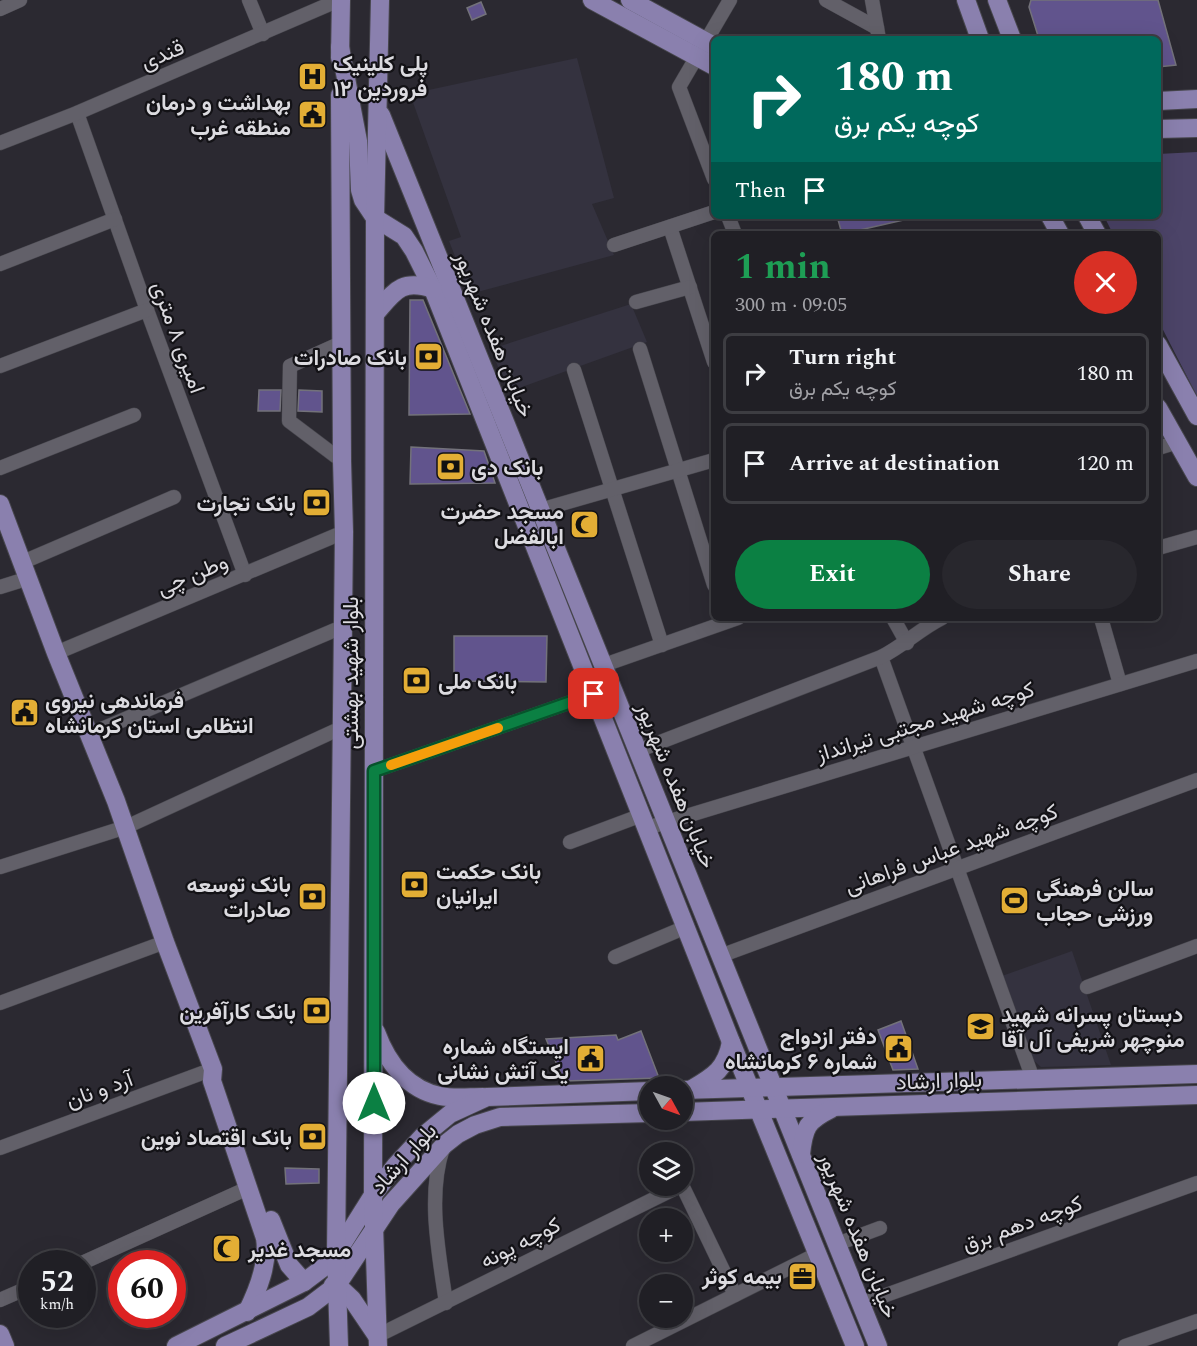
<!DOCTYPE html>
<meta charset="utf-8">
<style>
:root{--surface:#201f25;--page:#28272d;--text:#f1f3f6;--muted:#a2a2a7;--line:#3d3d42;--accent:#0b8043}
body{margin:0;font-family:Spectral,Vazirmatn,serif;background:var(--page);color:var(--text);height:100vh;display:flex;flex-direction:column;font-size:22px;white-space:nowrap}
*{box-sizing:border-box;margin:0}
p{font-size:20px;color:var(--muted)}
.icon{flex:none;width:33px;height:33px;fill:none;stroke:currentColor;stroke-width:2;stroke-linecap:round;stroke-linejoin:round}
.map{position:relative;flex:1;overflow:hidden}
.panel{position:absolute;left:711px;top:231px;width:450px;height:390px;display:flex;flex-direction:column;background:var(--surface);border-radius:9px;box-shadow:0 6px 24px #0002,0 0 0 2px var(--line)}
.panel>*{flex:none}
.banner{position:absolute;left:711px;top:36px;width:450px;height:183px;border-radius:9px;box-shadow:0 6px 24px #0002,0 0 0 2px var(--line);background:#00695c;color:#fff;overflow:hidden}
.needle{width:39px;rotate:130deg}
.fabs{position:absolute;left:639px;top:1076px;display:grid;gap:12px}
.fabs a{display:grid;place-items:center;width:54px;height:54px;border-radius:50%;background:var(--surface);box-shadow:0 6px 24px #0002,0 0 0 2px var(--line);font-size:30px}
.speed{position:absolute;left:18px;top:1250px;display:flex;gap:12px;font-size:30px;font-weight:700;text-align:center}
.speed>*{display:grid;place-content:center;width:78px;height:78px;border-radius:50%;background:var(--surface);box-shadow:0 6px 24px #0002,0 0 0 2px var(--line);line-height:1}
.speed small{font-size:15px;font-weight:400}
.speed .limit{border:9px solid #d22;background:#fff;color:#111}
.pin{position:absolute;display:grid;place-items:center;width:51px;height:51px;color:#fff;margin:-26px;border-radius:12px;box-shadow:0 3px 9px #0006}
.me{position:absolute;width:66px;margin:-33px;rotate:0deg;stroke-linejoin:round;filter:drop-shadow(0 0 4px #0008)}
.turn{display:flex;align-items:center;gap:21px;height:126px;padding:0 24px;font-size:27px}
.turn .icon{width:78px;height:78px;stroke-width:2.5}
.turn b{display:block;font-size:42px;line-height:51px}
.then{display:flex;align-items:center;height:57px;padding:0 24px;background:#0003;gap:12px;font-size:22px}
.round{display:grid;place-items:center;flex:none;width:63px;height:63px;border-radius:32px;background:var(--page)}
.overview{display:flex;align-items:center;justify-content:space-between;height:102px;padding:0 24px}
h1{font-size:36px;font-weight:700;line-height:45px;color:#1e9e55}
.button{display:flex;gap:12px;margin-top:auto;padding:12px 24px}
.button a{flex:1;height:69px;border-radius:36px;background:var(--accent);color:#fff;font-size:24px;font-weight:700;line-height:69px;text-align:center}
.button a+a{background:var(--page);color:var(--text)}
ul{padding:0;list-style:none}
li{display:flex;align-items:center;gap:18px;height:81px;margin:0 12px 9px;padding:0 12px;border:3px solid var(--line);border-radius:9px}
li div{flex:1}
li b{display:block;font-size:22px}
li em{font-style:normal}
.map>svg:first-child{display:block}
</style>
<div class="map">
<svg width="1197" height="1346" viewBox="0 0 1197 1346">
<rect width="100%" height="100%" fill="#2b2931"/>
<g fill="#34323f">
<polygon points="577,58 614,198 592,204 614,255 470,294 449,241 461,237 410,94"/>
<polygon points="631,304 647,342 508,392 491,349"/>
<polygon points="1072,951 1111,1065 1041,1067 1031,1058 1002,976"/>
</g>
<polygon fill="#4c4468" points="1197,152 1197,396 1158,320 1158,234 1113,234 1104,216 1158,216 1158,154"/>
<g fill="#61548d" stroke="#73727a" stroke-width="1.5">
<polygon points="1031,0 1158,0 1176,65 1158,67 1158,39 1039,39 1029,7"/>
<polygon points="481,2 486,14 472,20 467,8"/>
<polygon points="837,216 904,216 904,220 842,234"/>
<polygon points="410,300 423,300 470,414 409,415"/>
<polygon points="259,390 281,390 280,411 258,411"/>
<polygon points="299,390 322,391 322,412 298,411"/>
<polygon points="411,447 484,451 495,483 410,484"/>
<polygon points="454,636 547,636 546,682 454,681"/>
<polygon points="901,1021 918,1069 893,1070 878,1030"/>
<polygon points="641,1031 659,1078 564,1081 546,1039 616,1035 618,1040"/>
<polygon points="285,1168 319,1169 319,1183 286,1184"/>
</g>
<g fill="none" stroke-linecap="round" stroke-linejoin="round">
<defs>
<g id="minor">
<polyline points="249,0 263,34"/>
<polyline points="826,0 877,28"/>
<polyline points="872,0 879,39"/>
<polyline points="0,9 20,0"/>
<polyline points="77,113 147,310 245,575"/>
<polyline points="0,143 77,113 339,0"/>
<polyline points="714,179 679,87 730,0"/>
<polyline points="728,216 735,234"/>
<polyline points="670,227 714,362"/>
<polyline points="614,245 714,212"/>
<polyline points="0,264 115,219"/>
<polyline points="636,302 690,287"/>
<polyline points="341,343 290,366 289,421 342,461"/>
<polyline points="640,349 714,585"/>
<polyline points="0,366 147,310"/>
<polyline points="574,370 662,645"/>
<polyline points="1158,448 1178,442"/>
<polyline points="0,468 134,415"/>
<polyline points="540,510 714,460"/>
<polyline points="1158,548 1197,537"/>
<polyline points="23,562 174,497"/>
<polyline points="0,587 29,578"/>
<polyline points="893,618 907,643"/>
<polyline points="1101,618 1120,684"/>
<polyline points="56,653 344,532"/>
<polyline points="881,657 1033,1079"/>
<polyline points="604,665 738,618"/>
<polyline points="90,734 342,627"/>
<path d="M 637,751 L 881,657 C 903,646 920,629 942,618"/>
<polyline points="374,771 594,694"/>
<polyline points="647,828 1197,661"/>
<polyline points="570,842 642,815"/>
<polyline points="0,867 126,827 341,728"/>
<polyline points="720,956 1197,780"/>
<polyline points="615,957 686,927"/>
<polyline points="1087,987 1197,946"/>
<polyline points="0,1003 165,942"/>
<polyline points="0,1148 213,1069"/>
<path d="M 443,1148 C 427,1196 439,1254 446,1303"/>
<polyline points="682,1185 735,1295"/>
<polyline points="837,1244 880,1228"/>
<polyline points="82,1263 248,1188"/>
<polyline points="0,1300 32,1286"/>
<polyline points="861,1304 1197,1183"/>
<polyline points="377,1336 682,1185"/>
<polyline points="633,1346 817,1254"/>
<polyline points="1125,1346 1197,1321"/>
</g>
<g id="major">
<polyline points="592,0 714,66"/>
<polyline points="630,0 714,46"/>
<polyline points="966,0 980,39"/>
<polyline points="997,0 1012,39"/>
<polyline points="340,47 358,141 360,190 363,200 375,218 404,236 414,251 433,289 731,1042 855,1346"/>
<polyline points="340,58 341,0"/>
<polyline points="1158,101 1197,99"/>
<polyline points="381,115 878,1346"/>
<polyline points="1158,129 1197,128"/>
<polyline points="1050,216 1060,234"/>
<polyline points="1087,216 1097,234"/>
<path d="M 375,314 C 394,292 401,278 433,289"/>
<polyline points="1158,345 1197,416"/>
<polyline points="1158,408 1197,477"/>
<path d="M 0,504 L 56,653 L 116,801 L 165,942 L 213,1069 L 212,1081 L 265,1238 C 269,1263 258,1290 247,1312"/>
<path d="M 376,1032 C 387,1062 407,1089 440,1096 C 453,1099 469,1097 483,1097"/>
<path d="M 692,1089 C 714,1076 726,1069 731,1042"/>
<polyline points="682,1090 1197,1074"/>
<polyline points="339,1101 355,1108 374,1103"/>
<polyline points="682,1112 1197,1095"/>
<path d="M 801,1154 C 804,1127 807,1121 831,1109"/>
<polyline points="271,1220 289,1265 304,1282"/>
<polyline points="333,1285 337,1285 352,1299 377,1336"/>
<polyline points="0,1334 5,1346"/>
<polyline points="176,1346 304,1282 324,1267 336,1254 373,1195 396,1165 422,1137 450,1114 487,1097 650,1091"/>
<polyline points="225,1346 308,1307 337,1285 391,1204 444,1145 458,1134 475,1125 500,1117 650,1113"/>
<polyline points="339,1346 336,1254 344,532 342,461 340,95"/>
<polyline points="378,1346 373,1195 375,218 380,0"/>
</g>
</defs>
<use href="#minor" stroke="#47464d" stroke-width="15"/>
<use href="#major" stroke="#47464d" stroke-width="20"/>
<use href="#minor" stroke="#626069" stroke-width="14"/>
<use href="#major" stroke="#8a80ae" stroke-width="18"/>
</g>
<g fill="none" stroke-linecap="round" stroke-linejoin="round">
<defs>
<polyline id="route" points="374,1103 374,771 594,694"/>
</defs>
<use href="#route" stroke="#07532c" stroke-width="15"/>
<use href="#route" stroke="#0b8043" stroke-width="10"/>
<polyline stroke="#f59e0b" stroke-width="10" points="391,765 498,728"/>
</g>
<defs>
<symbol id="hospital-square" viewBox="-11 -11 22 22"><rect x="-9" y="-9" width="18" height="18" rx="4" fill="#e3ae35" stroke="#131216"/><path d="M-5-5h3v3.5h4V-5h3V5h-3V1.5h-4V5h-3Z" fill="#111"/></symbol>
<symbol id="civic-square" viewBox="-11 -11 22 22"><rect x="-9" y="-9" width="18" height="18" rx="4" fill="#e3ae35" stroke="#131216"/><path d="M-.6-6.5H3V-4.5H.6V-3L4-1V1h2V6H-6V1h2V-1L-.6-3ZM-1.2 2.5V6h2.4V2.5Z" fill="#111"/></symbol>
<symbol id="bank-square" viewBox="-11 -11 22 22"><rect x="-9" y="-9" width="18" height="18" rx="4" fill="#e3ae35" stroke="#131216"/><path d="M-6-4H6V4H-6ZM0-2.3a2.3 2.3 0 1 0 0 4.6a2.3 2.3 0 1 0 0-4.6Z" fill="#111"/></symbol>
<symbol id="mosque-square" viewBox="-11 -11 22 22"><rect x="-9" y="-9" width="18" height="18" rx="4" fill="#e3ae35" stroke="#131216"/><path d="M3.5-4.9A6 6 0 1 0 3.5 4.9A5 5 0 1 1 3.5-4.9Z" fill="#111"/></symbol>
<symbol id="stadium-square" viewBox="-11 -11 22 22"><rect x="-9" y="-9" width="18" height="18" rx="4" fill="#e3ae35" stroke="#131216"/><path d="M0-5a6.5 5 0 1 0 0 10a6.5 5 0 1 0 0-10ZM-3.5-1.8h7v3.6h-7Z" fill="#111"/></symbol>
<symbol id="school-square" viewBox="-11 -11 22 22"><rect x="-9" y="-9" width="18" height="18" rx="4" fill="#e3ae35" stroke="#131216"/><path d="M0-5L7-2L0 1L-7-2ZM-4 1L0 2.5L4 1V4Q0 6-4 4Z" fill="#111"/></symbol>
<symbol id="office-square" viewBox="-11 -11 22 22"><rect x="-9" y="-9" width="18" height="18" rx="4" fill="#e3ae35" stroke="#131216"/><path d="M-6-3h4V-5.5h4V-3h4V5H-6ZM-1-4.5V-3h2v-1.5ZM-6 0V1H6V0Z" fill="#111"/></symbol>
</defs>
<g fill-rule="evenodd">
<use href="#hospital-square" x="296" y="60" width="33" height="33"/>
<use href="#civic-square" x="296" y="98" width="33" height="33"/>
<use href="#bank-square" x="412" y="340" width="33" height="33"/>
<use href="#bank-square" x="434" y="450" width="33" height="33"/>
<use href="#bank-square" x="300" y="486" width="33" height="33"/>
<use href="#mosque-square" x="568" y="508" width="33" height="33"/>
<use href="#bank-square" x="400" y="664" width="33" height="33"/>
<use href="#civic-square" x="8" y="696" width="33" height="33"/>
<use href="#bank-square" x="398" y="868" width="33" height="33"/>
<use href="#bank-square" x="296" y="880" width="33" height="33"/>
<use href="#stadium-square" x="998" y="884" width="33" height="33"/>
<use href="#bank-square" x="300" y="994" width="33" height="33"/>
<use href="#school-square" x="964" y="1010" width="33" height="33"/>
<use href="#civic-square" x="882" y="1032" width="33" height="33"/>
<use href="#civic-square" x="574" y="1042" width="33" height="33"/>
<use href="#bank-square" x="296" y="1120" width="33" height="33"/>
<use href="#mosque-square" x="210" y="1232" width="33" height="33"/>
<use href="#office-square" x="786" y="1260" width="33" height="33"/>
</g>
<g text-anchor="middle" stroke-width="4.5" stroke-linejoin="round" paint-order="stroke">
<g font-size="22" fill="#dcdbe0" stroke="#131216">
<text transform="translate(162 54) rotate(-23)" y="8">قندی</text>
<text transform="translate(495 334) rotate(68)" y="8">خیابان هفده شهریور</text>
<text transform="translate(179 337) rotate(70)" y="8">امیری ۸ متری</text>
<text transform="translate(192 574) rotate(-23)" y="8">وطن چی</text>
<text transform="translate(350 673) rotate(-90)" y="8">بلوار شهید بهشتی</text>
<text transform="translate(925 721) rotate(-17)" y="8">کوچه شهید مجتبی تیرانداز</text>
<text transform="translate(677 785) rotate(68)" y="8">خیابان هفده شهریور</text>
<text transform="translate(951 848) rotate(-20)" y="8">کوچه شهید عباس فراهانی</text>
<text transform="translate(939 1080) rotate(-2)" y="8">بلوار ارشاد</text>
<text transform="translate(99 1089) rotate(-20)" y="8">آرد و نان</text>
<text transform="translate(403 1158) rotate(-48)" y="8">بلوار ارشاد</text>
<text transform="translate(1022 1223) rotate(-20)" y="8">کوچه دهم برق</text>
<text transform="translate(859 1235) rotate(68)" y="8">خیابان هفده شهریور</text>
<text transform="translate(520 1242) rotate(-27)" y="8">کوچه پونه</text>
</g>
<g font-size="22" font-weight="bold" fill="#dcdbe0" stroke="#131216" text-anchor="end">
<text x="333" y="71" text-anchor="start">پلی کلینیک<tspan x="333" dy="25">۱۲ فروردین</tspan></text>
<text x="291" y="110">بهداشت و درمان<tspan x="291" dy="25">منطقه غرب</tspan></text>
<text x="407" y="365">بانک صادرات</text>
<text x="471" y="475" text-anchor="start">بانک دی</text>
<text x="296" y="511">بانک تجارت</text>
<text x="564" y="519">مسجد حضرت<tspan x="564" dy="25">ابالفضل</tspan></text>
<text x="438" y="689" text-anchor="start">بانک ملی</text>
<text x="45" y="708" text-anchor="start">فرماندهی نیروی<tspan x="45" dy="25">انتظامی استان کرمانشاه</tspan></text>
<text x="436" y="879" text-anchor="start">بانک حکمت<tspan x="436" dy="25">ایرانیان</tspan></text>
<text x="291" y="892">بانک توسعه<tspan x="291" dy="25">صادرات</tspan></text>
<text x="1036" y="896" text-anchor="start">سالن فرهنگی<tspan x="1036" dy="25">ورزشی حجاب</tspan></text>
<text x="296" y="1019">بانک کارآفرین</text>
<text x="1001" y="1022" text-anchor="start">دبستان پسرانه شهید<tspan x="1001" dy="25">منوچهر شریفی آل آقا</tspan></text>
<text x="877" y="1044">دفتر ازدواج<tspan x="877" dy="25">شماره ۶ کرمانشاه</tspan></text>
<text x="569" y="1054">ایستگاه شماره<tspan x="569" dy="25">یک آتش نشانی</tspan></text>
<text x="292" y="1145">بانک اقتصاد نوین</text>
<text x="248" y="1257" text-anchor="start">مسجد غدیر</text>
<text x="782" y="1284">بیمه کوثر</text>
</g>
</g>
</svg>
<div class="fabs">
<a><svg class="needle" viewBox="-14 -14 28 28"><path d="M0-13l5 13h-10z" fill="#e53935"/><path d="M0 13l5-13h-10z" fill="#a2a2a7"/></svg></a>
<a><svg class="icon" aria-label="layers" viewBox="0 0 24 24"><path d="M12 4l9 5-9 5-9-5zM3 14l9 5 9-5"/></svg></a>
<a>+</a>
<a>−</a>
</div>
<div class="speed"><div>52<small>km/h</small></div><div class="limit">60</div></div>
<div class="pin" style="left:594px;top:694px;background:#d93025"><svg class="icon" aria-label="arrive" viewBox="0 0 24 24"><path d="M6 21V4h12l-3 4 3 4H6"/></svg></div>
<svg class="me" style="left:374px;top:1103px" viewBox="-20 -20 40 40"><circle r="19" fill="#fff"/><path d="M0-13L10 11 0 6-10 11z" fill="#0b8043"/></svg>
<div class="banner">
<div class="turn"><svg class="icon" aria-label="right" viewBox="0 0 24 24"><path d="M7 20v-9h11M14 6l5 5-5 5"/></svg><div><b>180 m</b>کوچه یکم برق</div></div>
<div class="then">Then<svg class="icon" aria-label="arrive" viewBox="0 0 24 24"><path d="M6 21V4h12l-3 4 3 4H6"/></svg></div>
</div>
<section class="panel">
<div class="overview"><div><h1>1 min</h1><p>300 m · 09:05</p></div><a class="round" style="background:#d93025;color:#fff"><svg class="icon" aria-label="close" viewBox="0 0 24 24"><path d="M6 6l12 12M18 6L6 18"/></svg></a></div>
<ul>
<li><svg class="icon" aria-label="right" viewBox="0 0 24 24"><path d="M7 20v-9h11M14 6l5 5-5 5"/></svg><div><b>Turn right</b><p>کوچه یکم برق</p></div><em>180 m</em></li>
<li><svg class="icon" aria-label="arrive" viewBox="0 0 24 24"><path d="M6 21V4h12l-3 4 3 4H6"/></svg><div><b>Arrive at destination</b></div><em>120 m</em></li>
</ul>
<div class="button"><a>Exit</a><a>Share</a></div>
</section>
</div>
